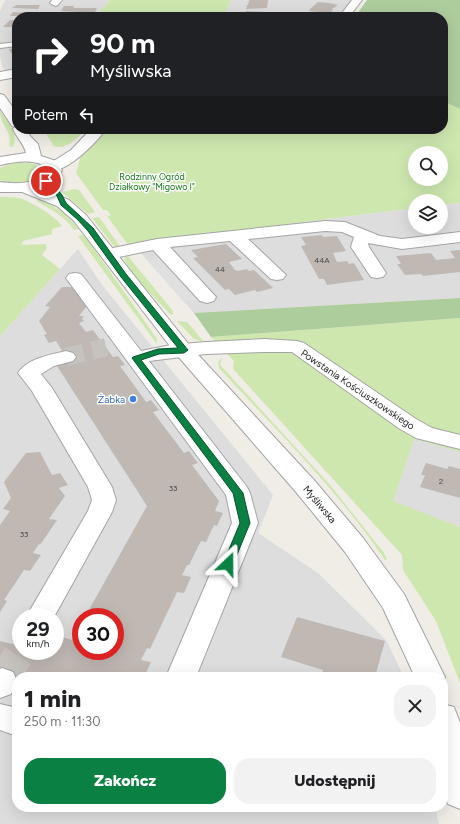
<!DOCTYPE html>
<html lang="pl">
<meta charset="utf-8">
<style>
:root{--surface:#fff;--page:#f2f2f2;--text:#202124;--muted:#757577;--accent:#0b8043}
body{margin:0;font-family:Figtree,sans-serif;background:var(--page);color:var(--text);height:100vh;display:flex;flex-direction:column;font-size:15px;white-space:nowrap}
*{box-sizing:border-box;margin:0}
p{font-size:13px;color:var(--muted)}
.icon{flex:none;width:22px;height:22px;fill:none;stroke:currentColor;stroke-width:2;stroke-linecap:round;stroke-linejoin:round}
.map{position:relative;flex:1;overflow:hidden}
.side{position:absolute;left:12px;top:672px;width:436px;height:140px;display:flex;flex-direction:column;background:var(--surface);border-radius:16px;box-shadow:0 4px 16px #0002}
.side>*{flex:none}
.guide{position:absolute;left:12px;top:12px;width:436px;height:122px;border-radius:16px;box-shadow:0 4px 16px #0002;background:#202124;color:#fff;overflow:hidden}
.buttons{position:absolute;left:408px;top:146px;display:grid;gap:8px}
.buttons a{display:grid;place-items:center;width:40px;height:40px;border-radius:50%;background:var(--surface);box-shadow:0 4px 16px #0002;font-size:20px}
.speed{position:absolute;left:12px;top:608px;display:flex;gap:8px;font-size:20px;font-weight:700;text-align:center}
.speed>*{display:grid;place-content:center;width:52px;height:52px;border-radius:50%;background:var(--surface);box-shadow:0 4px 16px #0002;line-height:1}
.speed small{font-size:10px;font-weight:400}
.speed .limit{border:6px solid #d22;background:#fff;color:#111}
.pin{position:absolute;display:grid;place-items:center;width:34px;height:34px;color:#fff;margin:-17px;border:2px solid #fff;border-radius:50%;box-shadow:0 1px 4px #0007}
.me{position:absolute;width:44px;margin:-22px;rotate:23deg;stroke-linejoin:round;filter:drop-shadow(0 0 3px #0008)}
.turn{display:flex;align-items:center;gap:14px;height:84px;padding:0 12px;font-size:18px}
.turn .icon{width:52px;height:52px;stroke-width:2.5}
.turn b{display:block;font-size:28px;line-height:34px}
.then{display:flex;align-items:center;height:38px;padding:0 12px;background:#0003;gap:8px;font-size:15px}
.round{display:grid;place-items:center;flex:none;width:42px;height:42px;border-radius:16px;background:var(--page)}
.headline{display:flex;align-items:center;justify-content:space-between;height:68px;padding:0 12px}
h1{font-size:24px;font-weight:800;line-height:30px}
.cta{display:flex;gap:8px;margin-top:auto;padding:8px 12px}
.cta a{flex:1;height:46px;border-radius:16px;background:var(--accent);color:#fff;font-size:16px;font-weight:800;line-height:46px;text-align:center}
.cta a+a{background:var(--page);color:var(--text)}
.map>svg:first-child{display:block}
</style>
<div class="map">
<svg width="460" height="824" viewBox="0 0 460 824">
<rect width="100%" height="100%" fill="#f0ece6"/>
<g fill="#dedddd" fill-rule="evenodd">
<polygon points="5,0 110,0 96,17 17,17 17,86 3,68 0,57 0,11"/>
<polygon points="231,0 354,0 338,17 223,17"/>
<polygon points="460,203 460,298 194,313 132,243 415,208 415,227 441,227 441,205"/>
<path d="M 78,249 L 102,285 L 273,495 L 258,533 L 318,573 L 386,640 L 404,677 L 17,677 L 17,807 L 435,807 L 439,824 L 0,824 L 0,336 ZM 21,617 L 55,617 L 55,651 L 21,651 ZM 81,617 L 115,617 L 115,651 L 81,651 Z"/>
<polygon points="414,439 460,452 460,527 392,502"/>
</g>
<g fill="#cee7af" fill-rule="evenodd">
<polygon points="110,0 231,0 223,17 96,17"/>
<path d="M 443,101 L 460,109 L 460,203 L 441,205 L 441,201 L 415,201 L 415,208 L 133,243 L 134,245 L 129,246 L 107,216 L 111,215 L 107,210 L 103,210 L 76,173 L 80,159 L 77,157 L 93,145 L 101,134 L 108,129 L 443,129 ZM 415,153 L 441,153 L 441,179 L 415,179 Z"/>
<path d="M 0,111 C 8,122 19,133 13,147 L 9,146 C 13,130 0,126 0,111 Z"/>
<path d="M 43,129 L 86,129 C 77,138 66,151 53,146 L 52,143 Z"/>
<path d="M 13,163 L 28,163 L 34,164 L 42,169 L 43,172 C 36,184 12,185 0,180 L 0,168 Z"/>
<polygon points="74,189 79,190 95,212 88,214 62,192"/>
<path d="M 0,197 C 6,197 13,197 19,198 C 32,202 55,216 62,226 L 52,229 L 52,234 L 23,241 L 22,245 L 46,244 L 47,248 L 42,255 L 60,269 L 0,336 Z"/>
<path d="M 40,198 L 64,213 L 79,229 L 74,230 C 64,216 52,210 38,202 L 37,199 Z"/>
<polygon points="99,217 121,248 114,246 92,218"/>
<polygon points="82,235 85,236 157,339 157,344 78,236"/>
<path d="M 127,255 L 173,311 L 173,314 L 171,315 C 159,302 131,275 124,259 Z"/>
<polygon points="460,318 460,452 414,439 393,501 460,527 460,683 436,621 403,570 402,555 233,369 234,361 211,337"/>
<polygon points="177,321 187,322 204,342 194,339"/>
<path d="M 223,357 L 220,364 L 222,367 L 331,486 L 384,553 L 387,559 L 385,560 C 338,490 276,430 219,368 L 218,362 Z"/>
</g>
<g fill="#aecd9d">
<polygon points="367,0 460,0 460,109 443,101 443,17 355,17"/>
<polygon points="460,298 460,318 211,337 194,313"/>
</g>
<polygon fill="#e0e0e0" points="161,258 198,299 184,302 148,261"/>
<g fill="#c0b8b3">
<polygon points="249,0 268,0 267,8 246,9 247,6 245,6 248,5"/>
<polygon points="318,2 330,3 338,5 332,9 333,10 330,13 309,11 311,8"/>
<polygon points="16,5 40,5 38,9 12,8"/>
<polygon points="64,6 74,6 73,8 97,8 95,12 92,13 61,11"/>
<polygon points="246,11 266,12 265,17 242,17"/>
<polygon points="13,12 38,13 36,16 10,16"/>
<polygon points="308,13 328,15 327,17 302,17"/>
<polygon points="10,20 17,20 17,27 3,27"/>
<polygon points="17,48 17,68 13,60 15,60 9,49"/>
<polygon points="322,235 323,237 337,236 346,251 333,253 337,262 347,261 349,264 354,263 364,280 327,285 324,279 319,279 301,246 306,245 301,237"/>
<polygon points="226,244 242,259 229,262 235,270 238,271 247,269 249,271 254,270 273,288 257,292 255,290 235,295 229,289 225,290 193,258 198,257 191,250"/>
<polygon points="460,250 460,272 423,276 421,274 405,275 397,264 401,264 396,256 431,253 436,260 455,258 450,251"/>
<polygon points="62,287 73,287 87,306 79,316 84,316 82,319 84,321 79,323 86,332 93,330 113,357 118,356 125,365 120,366 131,381 146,402 151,400 159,410 153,412 184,453 189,451 198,463 192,465 219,501 215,511 223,513 217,526 214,525 206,542 201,541 189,565 187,565 182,575 191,577 184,593 177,592 150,649 147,648 141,660 151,662 144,677 17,677 17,686 0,681 0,641 21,646 21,651 55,651 55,635 72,640 81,625 81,651 115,651 115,617 85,617 147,506 57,366 69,362 56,341 49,343 44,335 47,334 39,321 50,307 45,306"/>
<polygon points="40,452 52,475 60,473 68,485 59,488 65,496 49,519 57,520 40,545 39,544 33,553 41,555 30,571 24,570 4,600 7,601 0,612 0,525 10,511 3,509 11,498 4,482 26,453"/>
<polygon points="426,463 447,469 449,466 460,469 460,498 420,487 425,475 421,475"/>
<polygon points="297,617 385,641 375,677 321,677 323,670 281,657"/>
</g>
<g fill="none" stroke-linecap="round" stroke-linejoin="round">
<polyline stroke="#c6c3be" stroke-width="18" stroke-dasharray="18 9" stroke-linecap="butt" points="66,357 106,347"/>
<polyline stroke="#c6c3be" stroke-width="30" stroke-dasharray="30 15" stroke-linecap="butt" points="2,681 21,651"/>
<defs>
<polygon id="service" points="17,42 17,46 0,48 0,44"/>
<g id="minor">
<polygon points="52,0 62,0 58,5 55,6 50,3"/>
<polygon points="352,0 362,0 349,17 339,17"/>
<polygon points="17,69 17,77 0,80 0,72"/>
<path d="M 91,129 L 106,129 C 96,143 66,174 49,170 L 47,167 L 49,164 L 71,150 Z"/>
<polygon points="325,221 345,222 380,236 402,239 460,232 460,242 402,249 368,243 369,247 386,273 383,277 377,278 371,277 351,247 354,237 342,232 325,231 248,239 286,275 283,279 277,280 271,279 230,241 170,247 216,297 214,301 207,303 200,301 153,250 109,259 103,258 100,254 103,250 157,239"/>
<polygon points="75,273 81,274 141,351 171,345 206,342 264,339 297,341 304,343 416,419 432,428 460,435 460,449 416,438 400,429 292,352 264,352 206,354 149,361 247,487 250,493 258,523 196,677 166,677 232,523 226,495 66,278 69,274"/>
<path d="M 66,351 L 73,353 L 76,357 L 73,361 L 54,366 L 41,374 L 52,388 L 112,487 L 116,500 L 112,512 L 54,617 L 26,617 L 88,511 L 92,500 L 88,487 L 32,391 L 18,373 C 28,358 50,355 66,351 Z"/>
<polygon points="2,668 13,672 17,681 11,694 0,698 0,669"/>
<polygon points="0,704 17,708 17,736 0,730"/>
</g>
<g id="tertiary">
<path d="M 0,94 L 4,95 L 17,113 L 17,129 L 27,129 L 30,136 L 38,144 L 41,156 L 56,161 L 62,170 C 57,180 51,185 40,188 L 69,200 L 86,215 L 190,346 L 314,480 L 363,538 L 404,594 L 445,677 L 443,681 L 443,677 L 415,677 L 383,608 L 345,552 L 296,492 L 176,354 L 74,221 L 57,206 L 22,192 L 0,192 L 0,182 C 15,184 39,185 48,170 C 39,157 13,162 0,165 L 0,157 L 26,153 C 24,144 17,138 13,129 L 15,127 L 12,126 L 0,108 Z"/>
<polygon points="443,704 454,707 460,723 460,809 448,804 443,791"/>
</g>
</defs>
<use href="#service" stroke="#a4a4a4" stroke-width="2"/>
<use href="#minor" stroke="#a4a4a4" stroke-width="2"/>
<use href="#tertiary" stroke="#a4a4a4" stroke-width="2"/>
<use href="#service" fill="#fff" fill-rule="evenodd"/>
<use href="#minor" fill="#fff" fill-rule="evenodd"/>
<use href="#tertiary" fill="#fff" fill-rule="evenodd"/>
</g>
<polygon fill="#0b8043" stroke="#07532c" points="44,179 48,179 62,195 66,203 93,228 126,274 188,350 184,353 159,354 141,360 243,493 250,523 232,567 225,567 223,564 240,523 233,493 132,358 133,357 158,349 178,348 121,277 88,231 78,220 61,205 57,196 44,182"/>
<circle fill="#3f7fe0" stroke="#fff" stroke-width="1.5" cx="133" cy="399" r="4"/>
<g text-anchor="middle" stroke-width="3" stroke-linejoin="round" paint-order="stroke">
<g font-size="8" fill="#484645">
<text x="322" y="263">44A</text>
<text x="220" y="272">44</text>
<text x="441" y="484">2</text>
<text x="173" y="491">33</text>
<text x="24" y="537">33</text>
</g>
<g font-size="9" fill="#127a14" stroke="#fff">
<text x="152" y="180">Rodzinny Ogród<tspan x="152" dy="10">Działkowy "Migowo I"</tspan></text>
</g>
<g font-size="10" fill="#202020" stroke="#fff">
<text transform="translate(358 389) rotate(34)" y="4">Powstania Kościuszkowskiego</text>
<text transform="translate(320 504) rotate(50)" y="4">Myśliwska</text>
</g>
<g font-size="10" fill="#366cbe" stroke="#fff" text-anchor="end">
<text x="125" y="403">Żabka</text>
</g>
</g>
</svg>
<div class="buttons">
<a><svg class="icon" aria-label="search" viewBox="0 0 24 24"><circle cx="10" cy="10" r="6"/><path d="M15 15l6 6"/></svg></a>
<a><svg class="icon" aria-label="layers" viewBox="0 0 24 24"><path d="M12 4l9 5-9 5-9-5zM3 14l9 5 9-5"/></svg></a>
</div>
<div class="speed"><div>29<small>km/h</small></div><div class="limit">30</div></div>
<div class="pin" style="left:46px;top:181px;background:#d93025"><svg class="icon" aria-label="arrive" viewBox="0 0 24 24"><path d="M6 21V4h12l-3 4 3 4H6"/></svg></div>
<svg class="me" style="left:228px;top:564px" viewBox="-20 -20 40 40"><path d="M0-17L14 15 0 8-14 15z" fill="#0b8043" stroke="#fff" stroke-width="4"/></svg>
<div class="guide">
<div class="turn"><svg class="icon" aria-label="right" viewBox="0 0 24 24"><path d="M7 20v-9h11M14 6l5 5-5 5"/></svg><div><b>90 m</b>Myśliwska</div></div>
<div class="then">Potem<svg class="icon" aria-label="left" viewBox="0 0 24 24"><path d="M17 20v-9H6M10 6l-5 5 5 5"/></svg></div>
</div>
<section class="side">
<div class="headline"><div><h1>1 min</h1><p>250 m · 11:30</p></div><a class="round"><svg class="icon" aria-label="close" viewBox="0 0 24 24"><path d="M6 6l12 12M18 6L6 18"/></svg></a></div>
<div class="cta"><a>Zakończ</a><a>Udostępnij</a></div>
</section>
</div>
